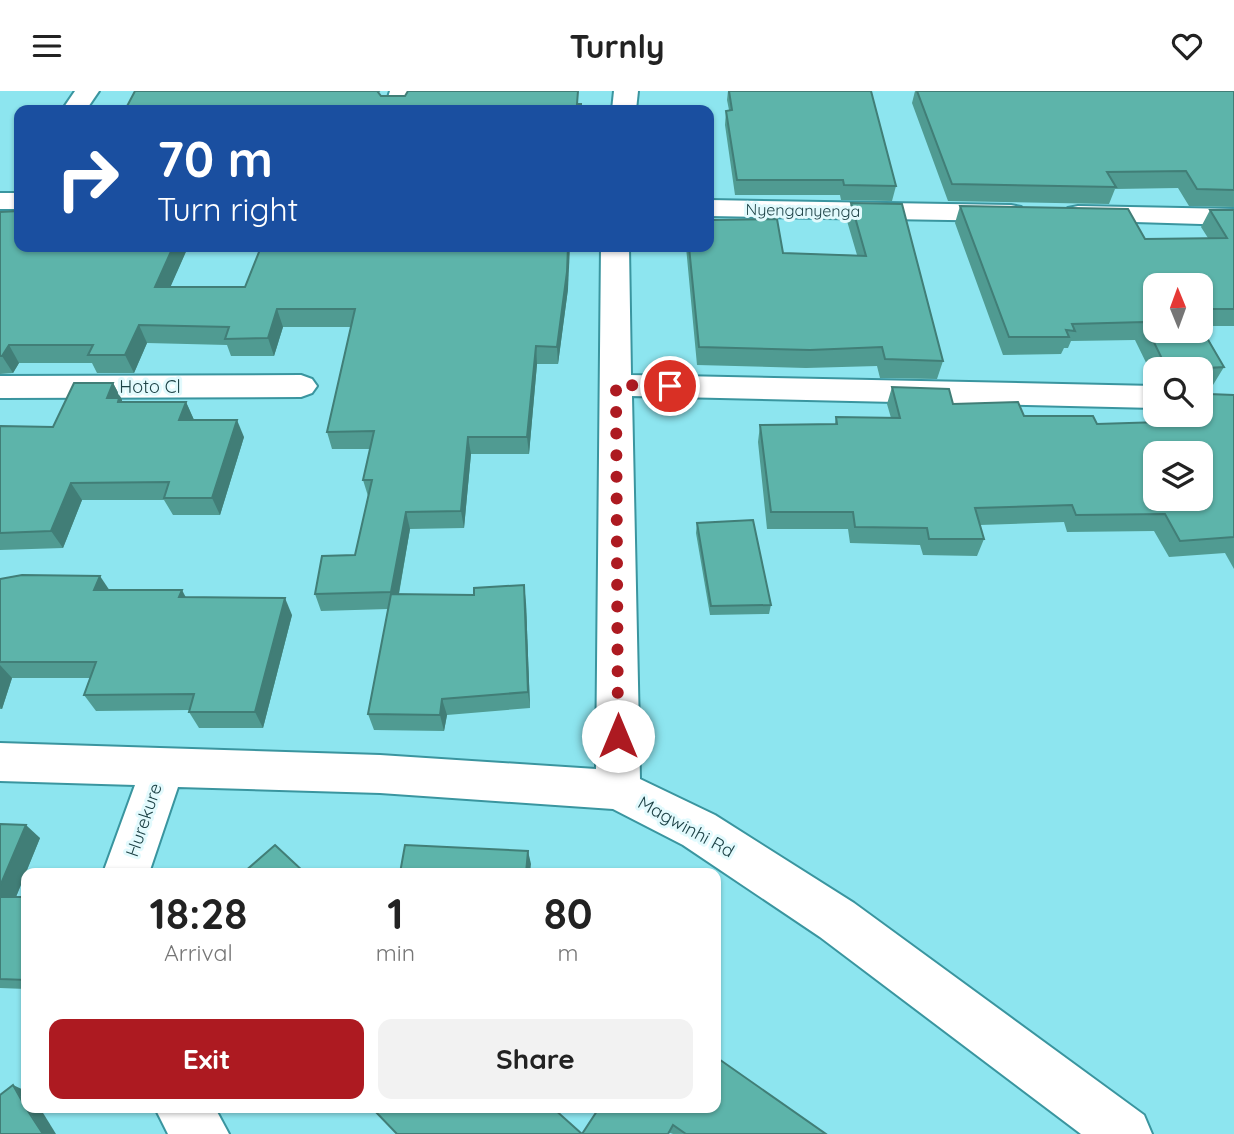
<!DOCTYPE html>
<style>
:root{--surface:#fff;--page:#f2f2f2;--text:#222;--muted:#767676;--accent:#ad1a21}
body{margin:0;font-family:Quicksand,sans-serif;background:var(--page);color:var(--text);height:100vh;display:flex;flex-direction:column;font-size:26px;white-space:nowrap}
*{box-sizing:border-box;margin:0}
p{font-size:23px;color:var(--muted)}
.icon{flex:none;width:38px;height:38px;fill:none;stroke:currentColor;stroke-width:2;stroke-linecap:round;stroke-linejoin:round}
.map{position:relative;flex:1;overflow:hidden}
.drawer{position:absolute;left:21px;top:777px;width:700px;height:245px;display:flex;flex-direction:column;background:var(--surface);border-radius:14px;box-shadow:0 2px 5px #0004}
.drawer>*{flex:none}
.guide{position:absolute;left:14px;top:14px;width:700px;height:147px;border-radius:14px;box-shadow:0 2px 5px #0004;background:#1a4fa0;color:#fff;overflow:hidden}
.needle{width:46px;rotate:359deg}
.controls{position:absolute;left:1143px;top:182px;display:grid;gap:14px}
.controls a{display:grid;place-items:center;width:70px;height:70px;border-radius:14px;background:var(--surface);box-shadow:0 2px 5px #0004;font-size:35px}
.pin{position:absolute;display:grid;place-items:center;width:60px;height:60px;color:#fff;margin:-30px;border:4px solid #fff;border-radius:50%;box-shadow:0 2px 7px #0007}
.me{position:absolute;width:77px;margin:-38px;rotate:0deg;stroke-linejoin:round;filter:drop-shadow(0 0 5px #0008)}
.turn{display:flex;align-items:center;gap:24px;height:147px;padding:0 28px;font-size:32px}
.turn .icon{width:91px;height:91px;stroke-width:2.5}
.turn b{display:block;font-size:49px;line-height:60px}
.eta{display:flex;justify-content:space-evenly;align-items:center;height:119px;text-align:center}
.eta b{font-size:42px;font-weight:800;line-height:49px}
.primary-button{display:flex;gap:14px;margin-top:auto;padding:14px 28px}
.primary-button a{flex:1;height:80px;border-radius:14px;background:var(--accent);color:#fff;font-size:28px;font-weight:800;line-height:80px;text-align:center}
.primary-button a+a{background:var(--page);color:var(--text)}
header{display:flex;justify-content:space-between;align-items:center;height:91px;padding:0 28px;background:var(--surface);font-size:32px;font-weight:800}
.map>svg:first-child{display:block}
</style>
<header><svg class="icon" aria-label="menu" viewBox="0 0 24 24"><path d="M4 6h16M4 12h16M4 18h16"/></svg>Turnly<svg class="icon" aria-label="heart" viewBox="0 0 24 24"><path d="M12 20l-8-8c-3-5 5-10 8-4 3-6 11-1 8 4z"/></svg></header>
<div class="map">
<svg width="1234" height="1043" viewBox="0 0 1234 1043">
<rect width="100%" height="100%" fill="#8de5ef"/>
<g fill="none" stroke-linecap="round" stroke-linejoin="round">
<defs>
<g id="minor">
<polygon points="75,0 99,0 86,19 62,19"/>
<polygon points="390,0 414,0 408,19 384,19"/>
<polygon points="614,0 638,0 636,19 612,19"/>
<rect x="0" y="102" width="19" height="16"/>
<polygon points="709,109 1011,114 1021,116 1024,122 1021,128 1011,130 709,125"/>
<polygon points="1078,115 1234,118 1234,134 1068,129 1065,123 1068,117"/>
<polygon points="601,156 629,156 631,284 1155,295 1155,317 632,305 640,688 715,724 854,812 1144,1024 1152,1043 1081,1043 820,846 683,754 613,718 380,702 178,696 149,782 103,782 135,694 0,690 0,652 380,664 596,678"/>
<polygon points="301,284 312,288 317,295 312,302 301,306 0,307 0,285"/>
<polygon points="155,1017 215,1017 229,1043 168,1043"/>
</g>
</defs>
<use href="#minor" stroke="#3a959f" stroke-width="4"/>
<use href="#minor" fill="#fff" fill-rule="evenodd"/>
</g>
<g fill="#509b92" fill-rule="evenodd">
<polygon points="728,0 871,0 896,95 892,110 841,109 840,104 735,104 725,34 726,20 729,19 727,9"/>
<polygon points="915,0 1234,0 1234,116 1189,115 1178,97 1115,98 1109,113 948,110 912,12"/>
<polygon points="851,112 943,270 937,288 880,287 877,275 806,277 697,274 686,156 709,156 783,162 857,164 847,130"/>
<path d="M 960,115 L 1145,148 L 1208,147 L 1201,136 L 1210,119 L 1234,119 L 1234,235 L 1201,235 L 1224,276 L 1213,294 L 1209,294 L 1209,303 L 1234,304 L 1234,478 L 1225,462 L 1169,466 L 1154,440 L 1067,441 L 1064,431 L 980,434 L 984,448 L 977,465 L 923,464 L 920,454 L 850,452 L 848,438 L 767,438 L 758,351 L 760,334 L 835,333 L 836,326 L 891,327 L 887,313 L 892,296 L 953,313 L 1024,325 L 1097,333 L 1174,331 L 1171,324 L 1200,324 L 1200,278 L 1155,278 L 1155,290 L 1135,249 L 1071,250 L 1068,257 L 1064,257 L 1061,263 L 1003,264 L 955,132 ZM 1200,194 L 1200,240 L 1155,240 Z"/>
<polygon points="0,121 188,156 170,196 568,198 558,273 537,273 529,363 471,363 464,437 410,438 399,503 526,512 530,617 447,624 444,640 374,639 368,623 388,518 321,520 315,503 355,464 368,405 363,389 370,358 332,358 327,341 351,236 283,236 274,265 231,265 227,254 147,252 134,282 97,282 92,272 19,272 13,282 0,283"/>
<polygon points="113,292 122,309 122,311 186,311 194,329 244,346 220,424 173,424 164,409 82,409 63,457 0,459 0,335 53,336"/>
<polygon points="697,432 771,514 769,523 710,524 696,442"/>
<polygon points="0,488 186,506 292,524 263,637 199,637 189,621 189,619 96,620 84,604 90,587 12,587 2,618 0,618"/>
<polygon points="0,733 40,747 16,806 26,806 26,898 0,897"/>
<polygon points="599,1017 826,1043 673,1043"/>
</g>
<g fill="#417e77">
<polygon points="173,156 188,156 163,213 155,196"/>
<polygon points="568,156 570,156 568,198 558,273 557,256"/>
<polygon points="277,218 283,236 274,265 268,247"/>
<polygon points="139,234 147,252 134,282 125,264"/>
<polygon points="9,254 19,272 13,282 2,265"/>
<polygon points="536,255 537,273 529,363 527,346"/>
<polygon points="113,292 122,309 122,311 107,307"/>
<polygon points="186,311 194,329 179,329"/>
<polygon points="237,329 244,346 220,424 212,407"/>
<polygon points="468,346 471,363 464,437 461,420"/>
<polygon points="71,392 82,409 63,457 51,440"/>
<polygon points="406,421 410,438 396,518 391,501"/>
<polygon points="100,485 112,503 94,499"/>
<polygon points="524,494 526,512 530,617 528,601"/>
<polygon points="182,499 191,516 179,506"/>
<polygon points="285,507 292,524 263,637 255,621"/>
<polygon points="0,574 12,587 2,618 0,616"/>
<polygon points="442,608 447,624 444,640 440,624"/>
<polygon points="26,734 40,747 11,818 0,809 0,795"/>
<polygon points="528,760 531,773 530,782 526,782"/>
<polygon points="13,994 26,1000 26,1015"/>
<polygon points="27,1017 40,1017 56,1043 43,1043"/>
</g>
<g fill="#5db4aa" stroke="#417e77" stroke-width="2" fill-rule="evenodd">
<polygon points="135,0 379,0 378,1 381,5 405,5 408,0 578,0 577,13 581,13 581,19 125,19"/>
<polygon points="729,0 871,0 896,95 844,94 843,89 737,89 726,20 732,19"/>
<polygon points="917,0 1234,0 1234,99 1197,98 1186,80 1107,81 1116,96 952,93"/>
<polygon points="851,112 902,113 943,270 885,268 882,256 810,259 699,256 689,156 709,156 709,129 777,128 783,162 866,165"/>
<path d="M 960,115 L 1128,118 L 1145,148 L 1227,147 L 1210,119 L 1234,119 L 1234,218 L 1200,218 L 1200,194 L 1155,194 L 1155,240 L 1200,240 L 1200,235 L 1224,276 L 1208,277 L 1209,303 L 1234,304 L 1234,446 L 1180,450 L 1165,423 L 1076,424 L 1072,414 L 975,417 L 984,448 L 929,448 L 927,437 L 855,436 L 853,421 L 771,421 L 760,334 L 837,333 L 836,326 L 900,327 L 892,296 L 949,298 L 953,313 L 1018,311 L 1024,325 L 1093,325 L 1097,333 L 1193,330 L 1190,324 L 1200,324 L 1200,278 L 1167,278 L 1144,231 L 1072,233 L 1075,240 L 1066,239 L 1069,246 L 1009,246 ZM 1155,362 L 1200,362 L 1200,408 L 1155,408 Z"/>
<polygon points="19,120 19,156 173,156 155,196 245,196 261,156 568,156 567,181 557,256 536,255 527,346 468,346 461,420 406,421 391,501 315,503 322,465 355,464 372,389 363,389 374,340 327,341 355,218 277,218 268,247 225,248 229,236 139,234 125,264 88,264 93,254 9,254 2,265 0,265 0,121"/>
<polygon points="74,292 113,292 107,307 119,307 118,311 186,311 179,329 237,329 212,407 164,407 169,391 71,392 51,440 0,442 0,335 53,336"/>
<polygon points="753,429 771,514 711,515 697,432"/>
<polygon points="22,484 100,485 94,499 182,499 179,506 285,507 255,621 189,621 194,603 84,604 96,571 0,571 0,488"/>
<polygon points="524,494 528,601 442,608 440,624 368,623 391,503 474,504 474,497"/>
<polygon points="0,733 26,734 0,795"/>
<polygon points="275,754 305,782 243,782"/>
<polygon points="405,754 528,760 526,782 400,782"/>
<polygon points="0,806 26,806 26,889 0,888"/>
<polygon points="716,966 826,1043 686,1043 673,1034 668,1043 582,1043 599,1017 716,1017"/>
<polygon points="13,994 26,1017 43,1043 0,1043 0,1004"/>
<polygon points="372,1017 553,1017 582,1043 397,1043"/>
</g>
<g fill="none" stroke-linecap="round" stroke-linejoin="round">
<polyline stroke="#ad1a21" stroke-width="12" stroke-dasharray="0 21.6" points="618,645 616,294 670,295"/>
</g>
<g text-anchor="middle" stroke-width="6" stroke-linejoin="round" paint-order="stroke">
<g font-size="16" fill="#1c4145" stroke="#e2fafd">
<text transform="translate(803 119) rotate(1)" y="6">Nyenganyenga</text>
</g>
<g font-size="18" fill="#1c4145" stroke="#e2fafd">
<text x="150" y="302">Hoto Cl</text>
<text transform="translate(144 729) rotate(-71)" y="6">Hurekure</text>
<text transform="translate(686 736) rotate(29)" y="6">Magwinhi Rd</text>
</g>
</g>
</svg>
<div class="controls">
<a><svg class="needle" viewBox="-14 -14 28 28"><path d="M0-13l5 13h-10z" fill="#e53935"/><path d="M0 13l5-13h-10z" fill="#767676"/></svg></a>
<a><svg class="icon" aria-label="search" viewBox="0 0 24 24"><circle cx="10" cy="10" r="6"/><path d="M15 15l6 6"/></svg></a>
<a><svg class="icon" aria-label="layers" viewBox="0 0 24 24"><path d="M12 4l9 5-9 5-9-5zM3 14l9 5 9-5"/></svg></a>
</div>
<div class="pin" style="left:670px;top:295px;background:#d93025"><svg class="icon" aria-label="arrive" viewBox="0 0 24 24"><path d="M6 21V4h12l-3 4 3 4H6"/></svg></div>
<svg class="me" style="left:618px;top:645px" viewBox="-20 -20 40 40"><circle r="19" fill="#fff"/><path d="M0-13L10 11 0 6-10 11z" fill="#ad1a21"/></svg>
<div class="guide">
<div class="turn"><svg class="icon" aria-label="right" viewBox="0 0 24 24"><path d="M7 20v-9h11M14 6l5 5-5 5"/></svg><div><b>70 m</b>Turn right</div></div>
</div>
<section class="drawer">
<div class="eta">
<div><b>18:28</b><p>Arrival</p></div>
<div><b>1</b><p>min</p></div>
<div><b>80</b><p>m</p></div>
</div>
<div class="primary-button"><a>Exit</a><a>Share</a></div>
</section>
</div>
